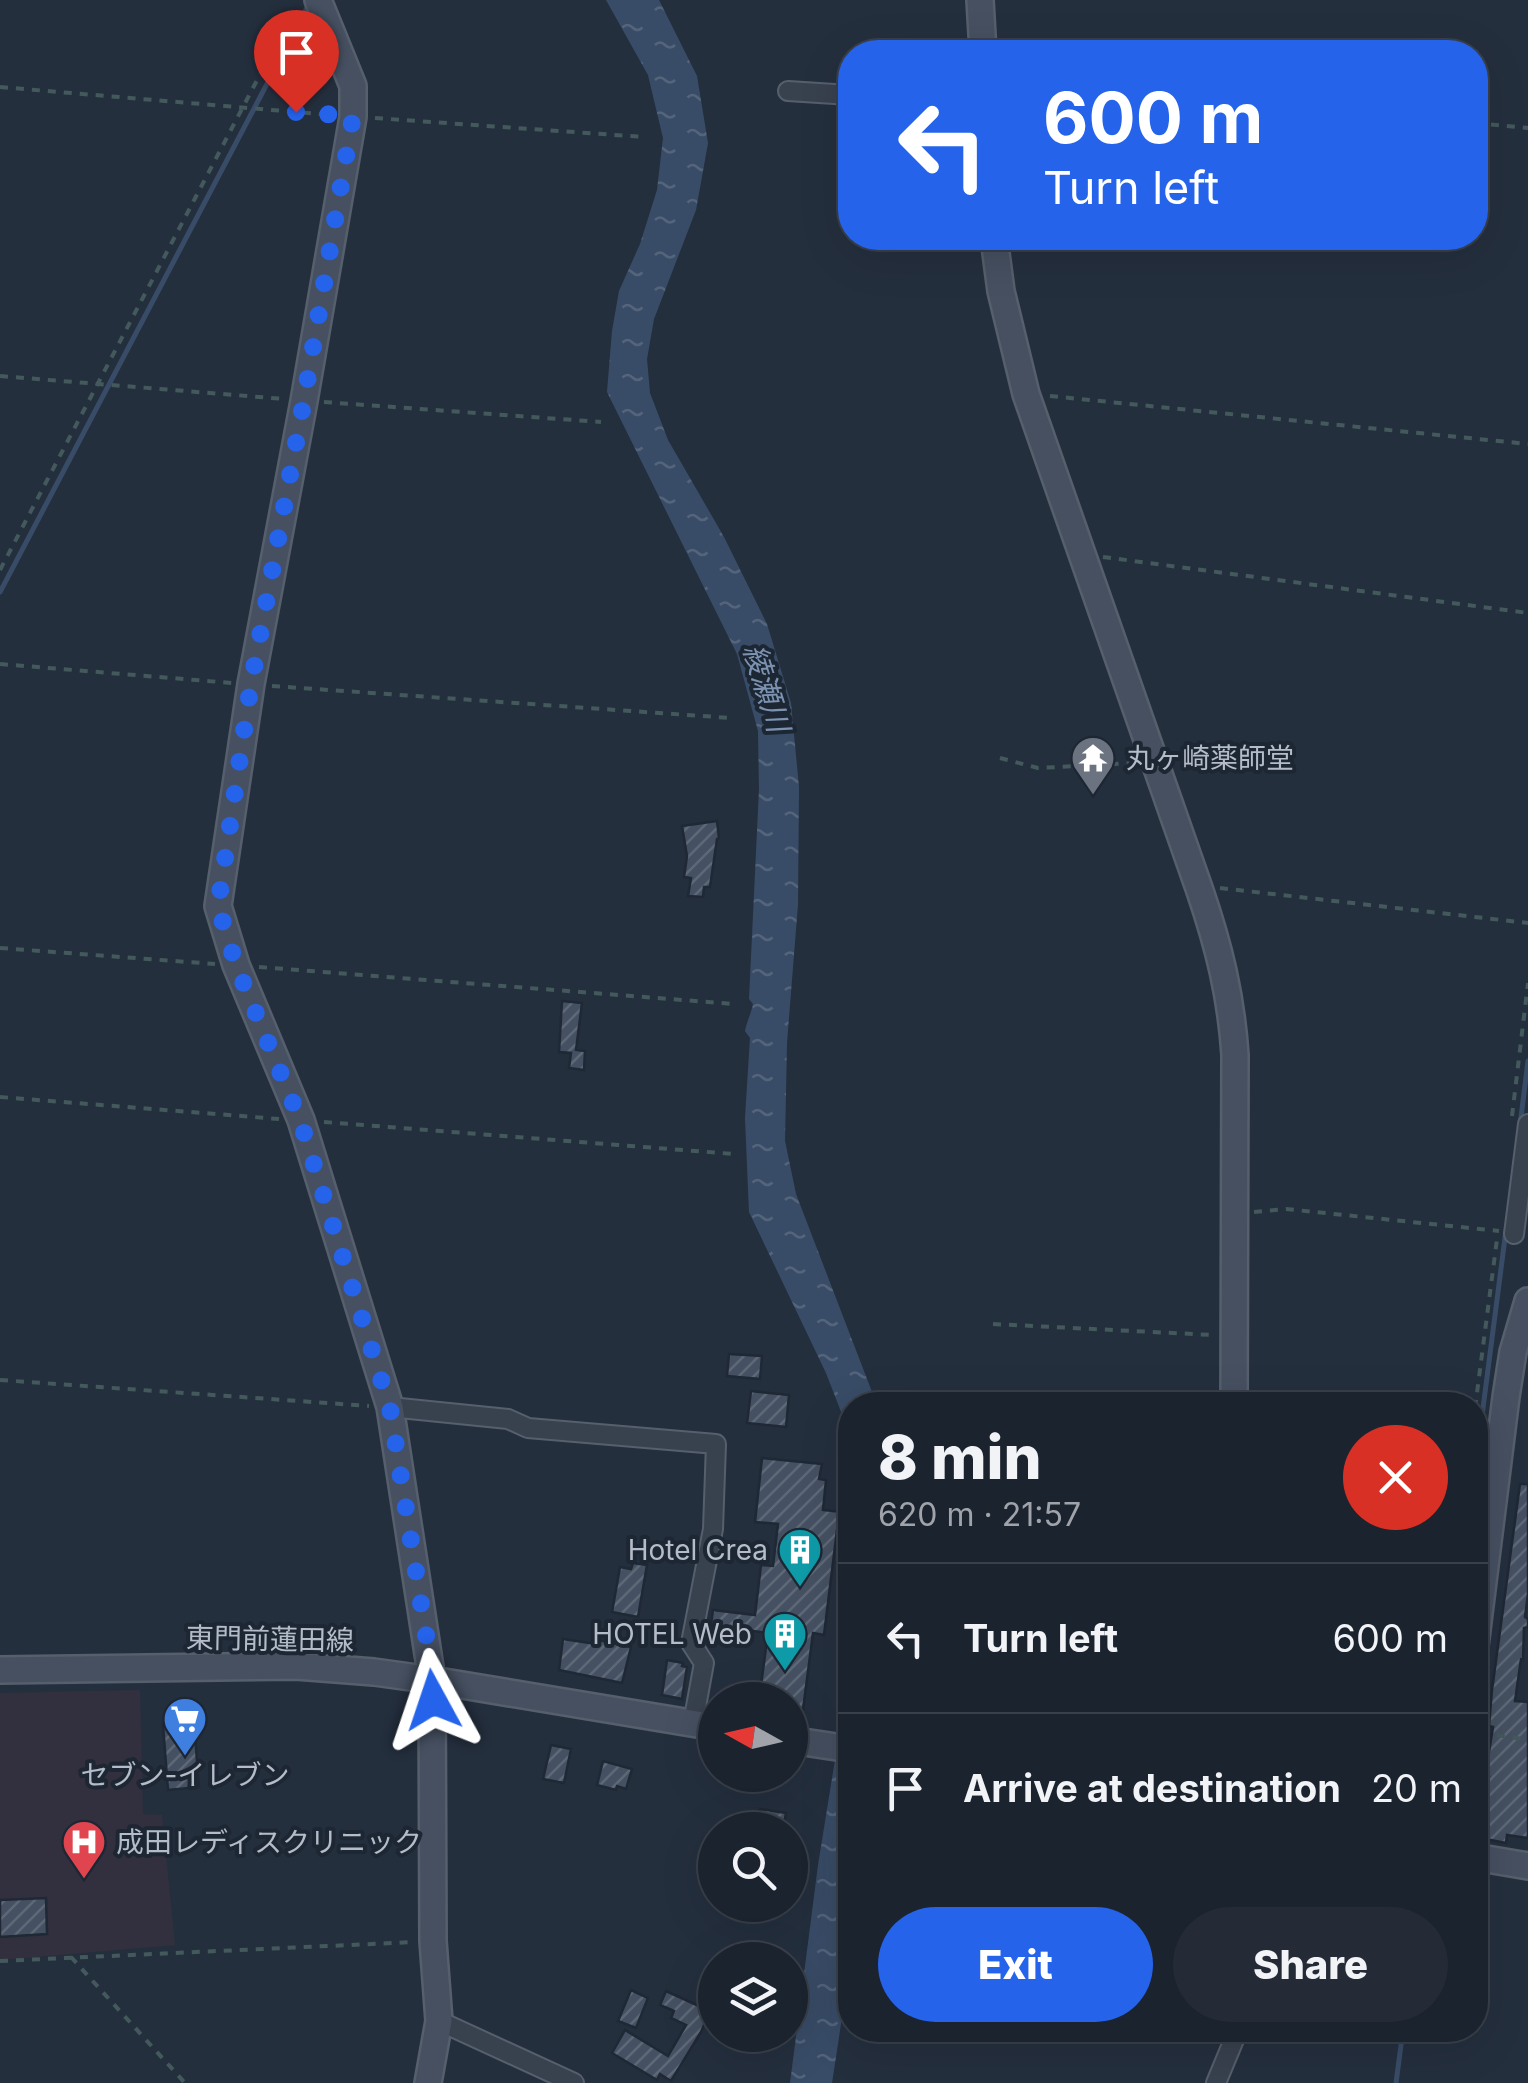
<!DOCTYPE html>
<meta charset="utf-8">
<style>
:root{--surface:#1b232e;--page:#242b36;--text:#f1f3f6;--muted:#a0a4aa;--line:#39404a;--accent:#2563eb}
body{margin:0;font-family:Inter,"Noto Sans JP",sans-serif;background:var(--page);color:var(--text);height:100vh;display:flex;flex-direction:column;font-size:38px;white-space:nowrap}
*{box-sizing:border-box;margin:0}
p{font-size:32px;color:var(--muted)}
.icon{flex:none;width:55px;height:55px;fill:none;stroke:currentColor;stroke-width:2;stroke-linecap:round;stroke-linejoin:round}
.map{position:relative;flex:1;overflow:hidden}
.details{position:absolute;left:838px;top:1392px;width:650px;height:650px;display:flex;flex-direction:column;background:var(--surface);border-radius:40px;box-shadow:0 10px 40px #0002,0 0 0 2px var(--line)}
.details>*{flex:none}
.top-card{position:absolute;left:838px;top:40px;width:650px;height:210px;border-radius:40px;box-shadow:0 10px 40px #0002,0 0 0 2px var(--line);background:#2563eb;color:#fff;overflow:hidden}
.needle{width:65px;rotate:278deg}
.fabs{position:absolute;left:698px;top:1682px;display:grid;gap:20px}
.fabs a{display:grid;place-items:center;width:110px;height:110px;border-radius:50%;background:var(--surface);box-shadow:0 10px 40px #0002,0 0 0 2px var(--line);font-size:50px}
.pin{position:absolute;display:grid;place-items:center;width:85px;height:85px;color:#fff;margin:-102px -42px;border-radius:50% 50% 50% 0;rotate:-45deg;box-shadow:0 0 10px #0007}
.pin .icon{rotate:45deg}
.me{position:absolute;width:110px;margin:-55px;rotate:355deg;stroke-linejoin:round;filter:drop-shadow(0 0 8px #0008)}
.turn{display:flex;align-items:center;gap:35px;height:210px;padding:0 40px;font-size:45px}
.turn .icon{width:130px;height:130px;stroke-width:2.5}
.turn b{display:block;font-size:70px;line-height:85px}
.round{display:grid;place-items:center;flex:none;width:105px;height:105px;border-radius:52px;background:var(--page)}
.head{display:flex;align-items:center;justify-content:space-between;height:170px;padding:0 40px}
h1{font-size:60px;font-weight:800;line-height:75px}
.action{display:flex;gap:20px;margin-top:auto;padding:20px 40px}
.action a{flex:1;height:115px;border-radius:60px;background:var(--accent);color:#fff;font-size:40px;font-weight:800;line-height:115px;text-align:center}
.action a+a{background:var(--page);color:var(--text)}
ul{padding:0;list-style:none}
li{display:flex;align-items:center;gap:30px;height:150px;padding:0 40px;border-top:2px solid var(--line)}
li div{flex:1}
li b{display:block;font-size:38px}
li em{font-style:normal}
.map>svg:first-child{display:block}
</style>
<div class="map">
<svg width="1528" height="2083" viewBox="0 0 1528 2083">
<defs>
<pattern id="water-ripples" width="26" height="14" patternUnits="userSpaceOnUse" patternTransform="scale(2.5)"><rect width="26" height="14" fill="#394c67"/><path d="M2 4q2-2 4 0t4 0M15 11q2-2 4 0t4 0" fill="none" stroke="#53647b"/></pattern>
<pattern id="building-hatch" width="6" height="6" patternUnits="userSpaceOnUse" patternTransform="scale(2.5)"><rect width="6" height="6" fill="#455162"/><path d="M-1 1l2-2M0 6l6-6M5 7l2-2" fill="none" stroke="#5d6877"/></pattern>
</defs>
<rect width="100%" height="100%" fill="#242f3e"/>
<polygon fill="#32303f" points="140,1690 143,1814 162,1815 175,1945 0,1960 0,1693"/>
<g fill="url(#water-ripples)">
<path d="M 606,0 L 659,0 L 697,76 L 708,143 L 696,210 L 654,319 L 647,359 L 650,393 L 668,440 L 724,537 L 767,624 L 791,703 L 799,787 L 798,904 L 787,1043 L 785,1141 L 796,1194 L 877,1405 L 850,1405 L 850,1435 L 826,1373 L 749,1212 L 745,1118 L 750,1038 L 745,1031 C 747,1021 751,1014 753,1004 L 749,999 L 759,789 L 758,731 L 737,654 L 607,392 L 612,331 L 619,291 L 640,244 L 657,190 L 663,138 L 648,75 Z"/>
<polygon points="850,1667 850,1965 832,2083 790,2083 818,1865"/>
</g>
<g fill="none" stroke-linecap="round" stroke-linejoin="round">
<g stroke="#394c67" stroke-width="5">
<polyline points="0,592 310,2"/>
<polyline points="1520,1125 1528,1061"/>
<polyline points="1475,1470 1506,1230"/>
<polyline points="1396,2083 1403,2030"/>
</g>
</g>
<g fill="url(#building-hatch)" stroke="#1f2835" stroke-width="2.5">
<polygon points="717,821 719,838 717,839 710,887 704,887 703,897 688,896 691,878 684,877 687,856 682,826"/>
<polygon points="562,1001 582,1003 576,1050 585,1051 584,1070 569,1068 571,1053 559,1052"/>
<polygon points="729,1354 762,1356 760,1379 727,1376"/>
<polygon points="751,1391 789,1395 786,1427 747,1423"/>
<polygon points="762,1458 822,1464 819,1479 826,1480 823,1510 842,1512 840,1530 837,1530 824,1635 813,1633 801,1725 790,1724 790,1700 759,1700 768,1633 711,1625 713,1610 755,1615 761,1565 773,1566 778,1524 755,1522"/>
<polygon points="1520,1484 1528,1484 1528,1594 1525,1617 1528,1619 1528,1627 1524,1628 1523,1659 1521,1659 1515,1701 1528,1702 1528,1838 1507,1835 1506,1843 1475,1837 1475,1829 1479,1809 1483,1810 1489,1777 1485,1777 1493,1727 1489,1726 1492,1690"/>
<polygon points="633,1563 647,1565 638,1617 612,1612 620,1567 631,1569"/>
<polygon points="563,1639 597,1644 598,1640 631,1647 622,1683 559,1670"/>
<polygon points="667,1660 683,1663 682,1666 687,1667 682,1699 662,1695"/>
<polygon points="194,1722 199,1787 168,1790 163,1725"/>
<polygon points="551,1745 571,1749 564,1783 543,1779"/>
<polygon points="603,1761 632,1769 626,1789 617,1786 616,1790 597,1785"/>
<polygon points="760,1809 786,1813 783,1830 757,1829"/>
<polygon points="46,1898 47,1934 0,1937 0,1900"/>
<polygon points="631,1990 648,1998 636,2028 618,2021"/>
<polygon points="666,1991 710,2011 701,2032 671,2081 660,2074 657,2080 612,2053 625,2030 668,2056 686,2025 671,2018 674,2011 660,2005"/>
</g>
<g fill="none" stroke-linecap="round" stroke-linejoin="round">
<defs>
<g id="street">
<polyline points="788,91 850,95"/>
<polyline points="1514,1234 1528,1124"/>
<polyline points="390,1407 508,1419 528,1428 716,1444 713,1529 691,1643 704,1663 693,1723"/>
<polyline points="439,2021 574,2083"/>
<polyline points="1216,2083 1238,2030"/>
</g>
<g id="secondary">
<polyline points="318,0 353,86 353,117 304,401 251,684 218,906 236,965 301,1120 390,1407 432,1680 433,1941 439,2021 428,2083"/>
<polyline points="980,0 983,52"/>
<path d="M 994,238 L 1001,291 L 1026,394 L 1200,891 C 1219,947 1231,995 1235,1055 L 1234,1405"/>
<polyline points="1475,1646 1506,1397 1513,1352 1528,1301"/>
<polyline points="0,1670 296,1666 374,1672 432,1680 715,1727"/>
<polyline points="790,1740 850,1749"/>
<polyline points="1475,1857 1528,1866"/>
</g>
</defs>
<use href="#street" stroke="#565f6c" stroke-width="22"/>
<use href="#secondary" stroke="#565f6c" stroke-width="30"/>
<g stroke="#44595c" stroke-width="4" stroke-dasharray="8 8" stroke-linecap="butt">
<polyline points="0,87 331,115"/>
<polyline points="375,118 644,137"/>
<polyline points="1475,123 1528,128"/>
<polyline points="0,376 284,399"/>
<polyline points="1050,396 1528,444"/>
<polyline points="324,402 601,422"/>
<polyline points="1103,557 1528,613"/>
<polyline points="0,570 297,4"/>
<polyline points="0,664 232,683"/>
<polyline points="272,686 731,718"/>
<polyline points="1000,758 1038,768 1134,763"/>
<polyline points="1220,888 1528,923"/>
<polyline points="0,948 215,964"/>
<polyline points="259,967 734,1004"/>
<polyline points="0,1097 279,1119"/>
<polyline points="1512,1116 1528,983"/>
<polyline points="324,1122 734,1154"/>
<polyline points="1254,1212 1286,1209 1499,1231"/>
<polyline points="993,1324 1213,1335"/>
<polyline points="0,1380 369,1406"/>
<polyline points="1475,1408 1497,1239"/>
<polyline points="1481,1733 1523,1739 1528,1737"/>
<polyline points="71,1957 185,2083"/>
<polyline points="0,1961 415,1942"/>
</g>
<use href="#street" stroke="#38414e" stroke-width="18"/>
<use href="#secondary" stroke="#465061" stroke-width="25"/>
</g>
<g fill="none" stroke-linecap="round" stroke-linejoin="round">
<polyline stroke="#2563eb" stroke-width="18" stroke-dasharray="0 32.4" points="296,112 353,116 304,400 251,684 218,906 236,965 300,1120 390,1408 430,1660 433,1700"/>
</g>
<defs>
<symbol id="temple-pin" viewBox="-11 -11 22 30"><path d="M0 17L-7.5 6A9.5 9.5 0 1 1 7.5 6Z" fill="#6b7280" stroke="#1d2633"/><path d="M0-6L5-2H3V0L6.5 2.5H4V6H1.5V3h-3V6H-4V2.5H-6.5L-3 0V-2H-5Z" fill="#fff"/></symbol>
<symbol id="building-pin" viewBox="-11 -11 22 30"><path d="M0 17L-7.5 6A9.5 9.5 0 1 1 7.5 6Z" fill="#0f9aa8" stroke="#1d2633"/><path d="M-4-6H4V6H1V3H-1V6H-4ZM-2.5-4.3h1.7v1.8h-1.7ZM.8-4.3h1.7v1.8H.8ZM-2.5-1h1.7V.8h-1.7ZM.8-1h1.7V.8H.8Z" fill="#fff"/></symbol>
<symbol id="supermarket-pin" viewBox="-11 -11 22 30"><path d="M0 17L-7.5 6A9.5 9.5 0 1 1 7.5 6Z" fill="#3f7fe0" stroke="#1d2633"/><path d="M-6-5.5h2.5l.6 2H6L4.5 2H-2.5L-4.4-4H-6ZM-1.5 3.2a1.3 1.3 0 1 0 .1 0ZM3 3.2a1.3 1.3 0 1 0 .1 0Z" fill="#fff"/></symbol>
<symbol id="hospital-pin" viewBox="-11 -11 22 30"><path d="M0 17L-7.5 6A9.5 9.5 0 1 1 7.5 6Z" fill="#e0444e" stroke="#1d2633"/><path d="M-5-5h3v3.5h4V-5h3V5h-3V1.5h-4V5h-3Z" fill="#fff"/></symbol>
</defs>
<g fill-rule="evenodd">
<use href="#temple-pin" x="1068" y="733" width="50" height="68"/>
<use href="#building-pin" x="775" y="1525" width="50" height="68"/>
<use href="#building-pin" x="760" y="1609" width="50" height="68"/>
<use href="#supermarket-pin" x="160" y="1694" width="50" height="68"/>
<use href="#hospital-pin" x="59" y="1817" width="50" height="68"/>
</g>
<g text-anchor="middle" stroke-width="8" stroke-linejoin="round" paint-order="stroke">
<g font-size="28" fill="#b4bcc9" stroke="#1d2633" text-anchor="start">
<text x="1126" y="768">丸ヶ崎薬師堂</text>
<text x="768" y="1560" text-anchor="end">Hotel Crea</text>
<text x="752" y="1644" text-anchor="end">HOTEL Web</text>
<text x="185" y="1785" text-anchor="middle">セブン-イレブン</text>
<text x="116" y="1852">成田レディスクリニック</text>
</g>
<g font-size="28" fill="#b4bcc9" stroke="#1d2633">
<text transform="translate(270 1639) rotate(1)" y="10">東門前蓮田線</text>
</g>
<g font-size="30" font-style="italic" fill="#7c92b1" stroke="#1d2633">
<text transform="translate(766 688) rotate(73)" y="10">綾瀬川</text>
</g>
</g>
</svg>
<div class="fabs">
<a><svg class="needle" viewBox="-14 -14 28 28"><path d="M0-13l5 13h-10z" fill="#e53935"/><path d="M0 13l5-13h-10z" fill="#a0a4aa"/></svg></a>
<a><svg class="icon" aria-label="search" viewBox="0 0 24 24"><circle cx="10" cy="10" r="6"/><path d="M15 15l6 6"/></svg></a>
<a><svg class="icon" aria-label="layers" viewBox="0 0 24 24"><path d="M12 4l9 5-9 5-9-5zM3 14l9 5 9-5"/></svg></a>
</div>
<div class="pin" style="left:296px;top:112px;background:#d93025"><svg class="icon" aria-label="arrive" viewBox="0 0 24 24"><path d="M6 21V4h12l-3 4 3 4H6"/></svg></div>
<svg class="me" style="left:433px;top:1700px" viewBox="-20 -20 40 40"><path d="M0-17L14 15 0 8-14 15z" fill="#2563eb" stroke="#fff" stroke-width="4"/></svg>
<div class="top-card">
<div class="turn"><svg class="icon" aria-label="left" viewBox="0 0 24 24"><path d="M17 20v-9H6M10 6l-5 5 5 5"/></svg><div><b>600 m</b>Turn left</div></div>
</div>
<section class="details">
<div class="head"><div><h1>8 min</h1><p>620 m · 21:57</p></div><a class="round" style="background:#d93025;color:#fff"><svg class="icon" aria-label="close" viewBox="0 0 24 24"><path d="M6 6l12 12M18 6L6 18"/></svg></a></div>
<ul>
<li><svg class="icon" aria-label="left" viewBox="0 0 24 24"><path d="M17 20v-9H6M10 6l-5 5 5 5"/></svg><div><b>Turn left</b></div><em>600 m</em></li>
<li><svg class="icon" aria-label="arrive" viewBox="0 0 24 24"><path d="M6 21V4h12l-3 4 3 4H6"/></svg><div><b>Arrive at destination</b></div><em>20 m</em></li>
</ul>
<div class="action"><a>Exit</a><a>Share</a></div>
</section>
</div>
